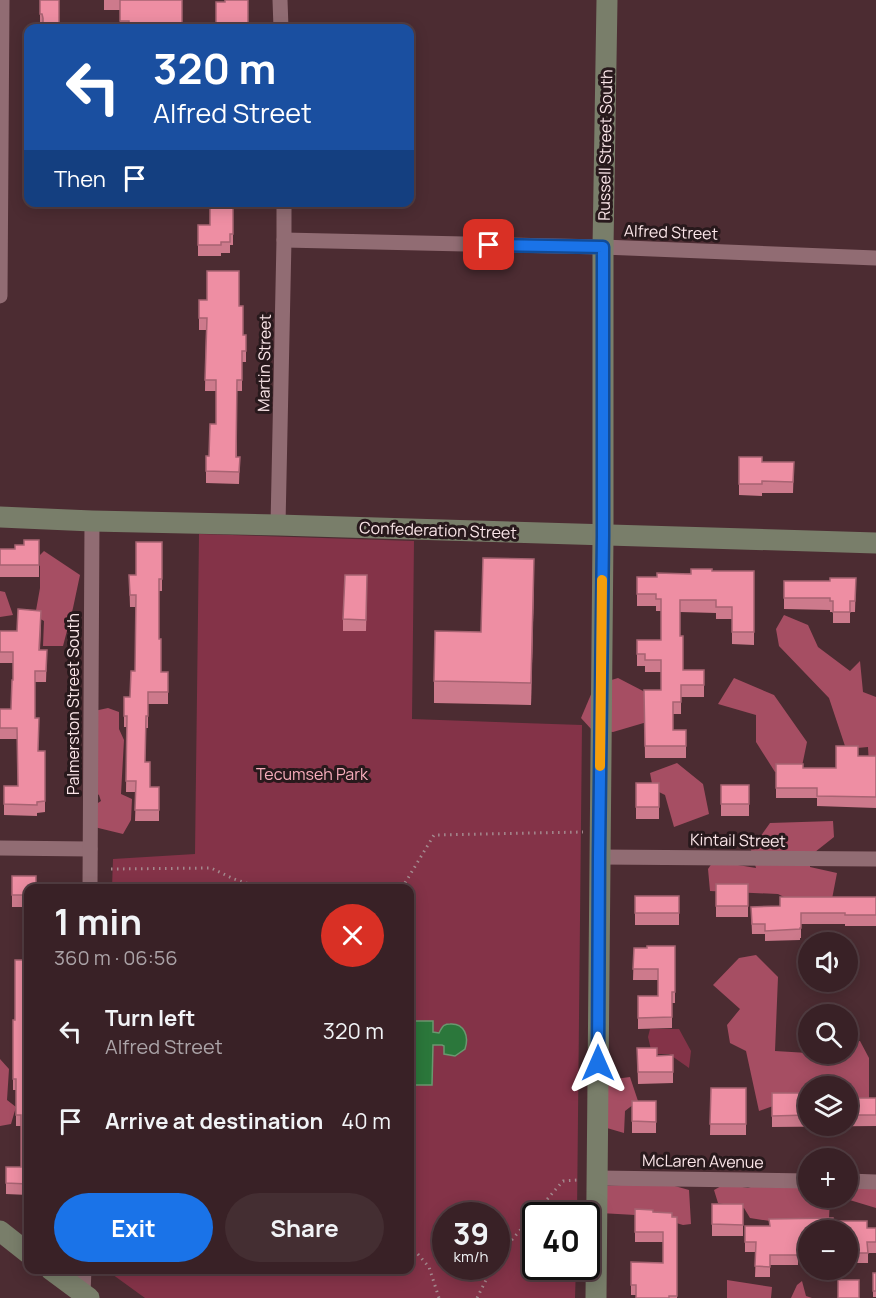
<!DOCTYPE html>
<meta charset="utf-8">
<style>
:root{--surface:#392126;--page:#442e32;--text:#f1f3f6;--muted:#aba3a7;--line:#533e43;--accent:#1a73e8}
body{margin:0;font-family:Manrope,sans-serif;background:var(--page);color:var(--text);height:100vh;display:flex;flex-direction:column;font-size:22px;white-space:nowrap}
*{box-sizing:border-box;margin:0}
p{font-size:20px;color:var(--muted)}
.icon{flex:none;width:33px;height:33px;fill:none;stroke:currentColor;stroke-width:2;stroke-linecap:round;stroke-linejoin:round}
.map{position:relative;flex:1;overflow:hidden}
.sheet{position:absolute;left:24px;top:884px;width:390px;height:390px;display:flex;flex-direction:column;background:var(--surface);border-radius:12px;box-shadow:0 3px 15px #0003,0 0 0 2px var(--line)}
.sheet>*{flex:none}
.guide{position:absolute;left:24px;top:24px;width:390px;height:183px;border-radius:12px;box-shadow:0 3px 15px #0003,0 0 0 2px var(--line);background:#1a4fa0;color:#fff;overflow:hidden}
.tools{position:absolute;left:798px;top:932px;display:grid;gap:12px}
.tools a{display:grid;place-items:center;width:60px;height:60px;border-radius:50%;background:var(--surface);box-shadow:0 3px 15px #0003,0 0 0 2px var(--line);font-size:30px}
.speed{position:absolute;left:432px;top:1202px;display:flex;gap:12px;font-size:30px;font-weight:700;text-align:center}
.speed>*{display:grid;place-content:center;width:78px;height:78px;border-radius:50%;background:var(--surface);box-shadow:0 3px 15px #0003,0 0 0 2px var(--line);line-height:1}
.speed small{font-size:15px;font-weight:400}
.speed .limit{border:3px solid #111;border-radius:9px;background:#fff;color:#111}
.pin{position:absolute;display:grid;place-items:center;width:51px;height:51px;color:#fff;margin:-26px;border-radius:12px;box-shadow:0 3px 9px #0006}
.me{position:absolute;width:66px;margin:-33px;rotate:0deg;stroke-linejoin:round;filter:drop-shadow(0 0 4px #0008)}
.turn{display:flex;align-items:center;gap:21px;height:126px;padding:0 30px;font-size:27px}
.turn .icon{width:78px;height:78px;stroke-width:2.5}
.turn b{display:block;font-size:42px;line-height:51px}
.then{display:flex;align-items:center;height:57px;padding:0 30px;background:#0003;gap:12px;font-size:22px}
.round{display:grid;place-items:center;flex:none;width:63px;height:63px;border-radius:32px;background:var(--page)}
.head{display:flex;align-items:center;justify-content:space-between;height:102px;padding:0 30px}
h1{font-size:36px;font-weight:700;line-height:45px}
.action{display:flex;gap:12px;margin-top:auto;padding:12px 30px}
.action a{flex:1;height:69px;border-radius:36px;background:var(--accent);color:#fff;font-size:24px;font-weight:700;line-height:69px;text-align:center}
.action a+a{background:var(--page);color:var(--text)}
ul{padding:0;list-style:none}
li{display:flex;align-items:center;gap:18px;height:90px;padding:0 30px}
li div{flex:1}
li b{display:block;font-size:22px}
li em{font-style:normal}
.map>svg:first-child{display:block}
</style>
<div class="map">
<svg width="876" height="1298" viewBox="0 0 876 1298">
<rect width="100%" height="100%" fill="#4c2c32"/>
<g fill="#843348" fill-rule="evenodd">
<path d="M 199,534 L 414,541 L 412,719 L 582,725 L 577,1215 L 536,1215 L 536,1266 L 576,1266 L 575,1298 L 145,1298 L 105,1269 L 410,1269 L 410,888 L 112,888 L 113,859 L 195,854 ZM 446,1215 L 496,1215 L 496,1266 L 446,1266 Z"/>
<polygon points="650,1029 679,1029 691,1051 689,1068 669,1054 652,1054 648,1037"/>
</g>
<g fill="#a64e63">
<polygon points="44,551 80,575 73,608 63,646 43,646 44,621 35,616 40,588 40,555"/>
<polygon points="0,591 5,592 13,615 0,617"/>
<polygon points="784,615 808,625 818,647 850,671 860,661 863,692 876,697 876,763 869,766 868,747 846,749 829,698 779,646 776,629"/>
<polygon points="618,678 645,692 647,722 613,732 592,730 581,718 595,685"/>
<polygon points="734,678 774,695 807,742 801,771 775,772 756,742 756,715 718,704"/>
<polygon points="108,708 119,712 119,729 124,740 121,794 132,799 131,820 123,834 86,825 87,810 101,801 99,795 85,787 94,711"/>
<polygon points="677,763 703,784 709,814 674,827 665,795 653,789 650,773"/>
<polygon points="833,821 834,837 810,856 810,867 837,873 832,899 796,903 778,894 710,891 708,869 719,853 738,865 756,868 751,850 770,823"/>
<polygon points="756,955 778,977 775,1051 808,1053 848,1053 848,1041 860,1041 869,1058 869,1106 848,1106 848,1086 808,1086 808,1097 795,1098 759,1111 746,1051 730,1043 727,1025 740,1009 713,985 739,958"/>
<polygon points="0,1059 9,1069 7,1100 16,1107 11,1124 0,1126"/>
<polygon points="630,1077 638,1101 625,1111 624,1133 600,1126 600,1081"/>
<polygon points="664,1183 689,1190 691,1224 683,1225 653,1216 600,1213 602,1186"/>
<polygon points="762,1183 808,1185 808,1197 830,1197 829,1219 795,1225 750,1218 744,1208 718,1203 714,1190 725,1184 748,1188"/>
<polygon points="848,1183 876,1184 876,1208 843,1198 848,1197"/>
<polygon points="727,1280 772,1287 771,1298 727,1298"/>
<polygon points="802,1281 806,1296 812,1298 791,1298 797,1285"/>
</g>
<path fill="#2b773b" stroke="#69986f" stroke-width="1.5" d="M 410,1021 L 433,1021 L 433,1032 L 439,1033 C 440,1031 443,1025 445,1025 C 446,1024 448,1024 450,1024 C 465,1023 469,1037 465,1049 L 455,1056 L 444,1054 L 444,1046 L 442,1045 L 433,1045 L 432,1085 L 410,1085 Z"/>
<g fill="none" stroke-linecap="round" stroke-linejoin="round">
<g stroke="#a4898e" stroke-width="3" stroke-dasharray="1.5 4.5" stroke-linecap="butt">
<polyline points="111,869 211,868 234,879 258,887 313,886 323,888"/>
<polyline points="402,888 434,835 583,832"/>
<polyline points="410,1245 429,1267 439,1298"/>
<polyline points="496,1258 563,1181 578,1180"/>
<polyline points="477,1298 493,1266"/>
</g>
<g stroke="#916c73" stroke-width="15">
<polyline points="280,0 281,28"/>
<polyline points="284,240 603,247 876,258"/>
<polyline points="0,296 2,0"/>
<polyline points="278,525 284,240 284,202"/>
<polyline points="0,848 90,849"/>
<polyline points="599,857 876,859"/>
<polyline points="90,888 92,521"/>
<polyline points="598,1178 808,1181"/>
<polyline points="848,1181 876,1182"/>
<polyline points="83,1294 84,1269"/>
</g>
<g stroke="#797e6a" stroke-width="21">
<polyline points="0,517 92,521 278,525 876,543"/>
<polyline points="0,1231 28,1253"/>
<polyline points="50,1269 89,1298"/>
<polyline points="596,1298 603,536 603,247 607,0"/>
</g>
</g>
<g fill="#cd7a8c">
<polygon points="40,0 59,0 43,28 42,25 40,25"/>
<polygon points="104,0 182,0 182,28 120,28 120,10 104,10"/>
<polygon points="233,202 233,245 230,245 230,253 221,253 221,256 198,256 198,225 210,225"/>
<polygon points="199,300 239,306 243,335 246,335 246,362 242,362 242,391 237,391 237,457 240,457 239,484 206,483 206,456 209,456 216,424 216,391 205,391 206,330 199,330"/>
<polygon points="739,457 762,462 794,462 793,493 762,493 762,496 739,495"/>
<polygon points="39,540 39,577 0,577 0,549 15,549"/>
<polygon points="162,542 162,591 159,591 159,639 161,672 168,672 168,704 148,704 148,728 146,728 145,762 150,787 159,787 159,821 135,821 136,792 126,792 127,727 124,727 124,697 130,697 135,671 136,607 130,607 129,575 136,575"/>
<polygon points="712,571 754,571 754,645 732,644 732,619 716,619 716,613 680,612 680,636 683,670 704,670 704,697 681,697 681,714 673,714 673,730 686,730 686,758 645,758 644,690 661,690 661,672 645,672 645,666 637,666 637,640 661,640 661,611 656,611 656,606 637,606 637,577 657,577"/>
<polygon points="856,578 855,612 850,612 850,623 833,623 833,612 830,612 830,610 784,609 784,581 830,581"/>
<polygon points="534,581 531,705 434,703 434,681 481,632"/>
<polygon points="367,587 366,631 343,631 343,619"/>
<polygon points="41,622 40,650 47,650 46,682 35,682 35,718 38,751 45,751 45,812 37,813 37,816 4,815 4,786 18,786 17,739 0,739 0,709 11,709 13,680 13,663 0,663 0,631 17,631"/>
<polygon points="858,756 876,756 876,808 817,806 817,798 776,798 776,764 803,768 836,768"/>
<rect x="636" y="783" width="23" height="36"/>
<rect x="721" y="785" width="28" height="31"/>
<polygon points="12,876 28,888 28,907 12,907"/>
<rect x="716" y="884" width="32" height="33"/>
<rect x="635" y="896" width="44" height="29"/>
<polygon points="876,897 876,926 845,926 845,924 801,924 801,938 800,938 800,940 765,941 765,934 752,934 751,907 780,906"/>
<polygon points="28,910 28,1195 6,1194 6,1167 21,1167 21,1126 16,1126 16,1090 13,1090 13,1031 23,960"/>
<polygon points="675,946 675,1003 672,1003 672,1028 638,1029 638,996 658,996 658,980 633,980 634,948 647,948"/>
<rect x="826" y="981" width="14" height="2"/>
<polygon points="637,1048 657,1056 673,1055 673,1083 638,1084"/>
<polygon points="711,1088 746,1088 746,1135 710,1135"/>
<polygon points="772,1093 799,1097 808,1097 808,1125 848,1125 848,1098 876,1098 876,1126 772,1127"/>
<rect x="632" y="1101" width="24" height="32"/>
<rect x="712" y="1204" width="31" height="32"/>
<polygon points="635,1209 677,1217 677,1298 636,1298 636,1295 631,1295 631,1262 663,1263 663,1242 635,1242"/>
<polygon points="833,1221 867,1228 876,1228 876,1253 868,1253 868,1263 854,1263 853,1258 848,1258 848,1230 808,1230 808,1258 798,1258 798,1265 770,1265 770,1277 755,1277 756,1252 745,1252 745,1226 770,1226"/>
<rect x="873" y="1273" width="3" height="24"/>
</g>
<polygon fill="#a76372" points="534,559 534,581 531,705 531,683"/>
<g fill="#ee8ea3" stroke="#a76372" stroke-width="1.5">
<polygon points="40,0 59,0 59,28 62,28 43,28 43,18 42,14 40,14"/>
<polygon points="120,0 182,0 182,25 129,24 129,21 120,21"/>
<polygon points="225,0 248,0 248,28 216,28 216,2 225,2"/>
<polygon points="210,202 233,202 233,234 230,234 230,242 221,242 221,245 198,245 198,225 210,225"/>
<polygon points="207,271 239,271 239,306 243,306 243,335 246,335 246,351 242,351 242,380 237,380 236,457 240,457 239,472 206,471 206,456 209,456 210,424 216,424 216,380 205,380 207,318 199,318 199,300 207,300"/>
<polygon points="739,457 762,457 762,462 794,462 793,482 762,481 762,484 739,484"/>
<polygon points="24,540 39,540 39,565 0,565 0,549 15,549 15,545 24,545"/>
<polygon points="136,542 162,542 162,579 159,579 159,639 161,639 161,672 168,672 168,692 148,692 148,716 146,716 145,762 150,762 150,787 159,787 159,810 135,810 136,781 126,781 127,716 124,716 124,697 130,697 131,671 135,671 136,595 130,595 129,575 136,575"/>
<polygon points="483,558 534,559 531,683 434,681 435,631 481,632"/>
<polygon points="691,569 712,569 712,571 754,571 754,632 732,632 732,607 716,607 716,600 680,600 680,636 683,636 683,670 704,670 704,685 681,685 681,702 673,702 673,730 686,730 686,746 645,746 644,690 661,690 661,660 645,660 645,654 637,654 637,640 661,640 661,599 656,599 656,594 637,594 637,577 657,577 657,573 691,574"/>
<polygon points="345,575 367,575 366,620 343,619"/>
<polygon points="830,578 856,578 855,601 850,601 850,612 833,612 833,601 830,601 830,598 784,598 784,581 830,581"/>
<polygon points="18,609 41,611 39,650 47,650 46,671 35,671 35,718 39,718 38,751 45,751 45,801 37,802 37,805 4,804 4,786 18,786 17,728 0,728 0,709 11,709 12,680 13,680 13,652 0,652 0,631 17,631"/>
<polygon points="836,746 858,746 858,756 876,756 876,797 817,796 817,788 776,788 776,764 803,764 803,768 836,768"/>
<rect x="636" y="783" width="23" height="24"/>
<rect x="721" y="785" width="28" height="19"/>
<polygon points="12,876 36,876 36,888 28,888 28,895 12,895"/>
<rect x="716" y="884" width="32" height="22"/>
<rect x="635" y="896" width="44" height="17"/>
<polygon points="780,897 876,897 876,915 845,915 845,913 801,913 801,928 800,928 800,929 765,931 765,924 752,924 751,907 780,906"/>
<polygon points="24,909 28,910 28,1184 6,1183 6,1167 21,1167 21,1115 16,1115 16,1079 13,1079 13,1020 15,1020 15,960 23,960 23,948 24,948"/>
<polygon points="647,946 675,946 675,992 672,992 672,1017 638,1018 638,996 658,996 658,969 633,969 634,948 647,948"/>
<polygon points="637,1048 657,1048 657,1056 673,1055 673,1072 638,1072"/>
<polygon points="711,1088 746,1088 746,1124 710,1124"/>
<polygon points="772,1093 799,1093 799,1097 808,1097 808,1115 772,1116"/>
<rect x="848" y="1098" width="28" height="17"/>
<polygon points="632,1101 656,1101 656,1122 632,1121"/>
<polygon points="712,1204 743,1204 743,1225 712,1224"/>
<polygon points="635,1209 653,1210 653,1212 672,1213 672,1217 677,1217 677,1296 669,1296 669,1298 636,1298 636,1285 631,1285 631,1262 663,1263 663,1232 635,1232"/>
<polygon points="833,1218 833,1221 867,1221 867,1228 876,1228 876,1242 867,1242 868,1253 854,1253 853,1248 848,1248 848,1230 808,1230 808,1248 798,1248 798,1255 770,1255 770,1267 755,1266 756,1242 745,1242 745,1226 770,1226 769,1219"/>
<rect x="873" y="1273" width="3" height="18"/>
<rect x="838" y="1280" width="21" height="18"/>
</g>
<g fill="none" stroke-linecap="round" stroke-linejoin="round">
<defs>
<polyline id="route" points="489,245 603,247 603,536 599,856 598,1063"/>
</defs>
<use href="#route" stroke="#114b97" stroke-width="15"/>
<use href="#route" stroke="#1a73e8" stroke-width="10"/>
<polyline stroke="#f59e0b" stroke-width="10" points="600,766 602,580"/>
</g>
<g text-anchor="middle" stroke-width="6" stroke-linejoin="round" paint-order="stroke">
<g font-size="16" fill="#fbe6e9" stroke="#28191c">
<text transform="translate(605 145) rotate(-89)" y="6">Russell Street South</text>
<text transform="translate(671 232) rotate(2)" y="6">Alfred Street</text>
<text transform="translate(264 363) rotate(-89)" y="6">Martin Street</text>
<text transform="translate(438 530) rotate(2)" y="6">Confederation Street</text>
<text transform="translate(73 704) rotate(-90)" y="6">Palmerston Street South</text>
<text transform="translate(738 840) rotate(1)" y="6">Kintail Street</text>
<text transform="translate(703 1161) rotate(1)" y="6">McLaren Avenue</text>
</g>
<g font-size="16" fill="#f7adbb" stroke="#28191c">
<text x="312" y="780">Tecumseh Park</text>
</g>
</g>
</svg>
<div class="tools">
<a><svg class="icon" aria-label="sound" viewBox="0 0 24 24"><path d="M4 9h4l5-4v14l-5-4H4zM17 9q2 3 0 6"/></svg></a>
<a><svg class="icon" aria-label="search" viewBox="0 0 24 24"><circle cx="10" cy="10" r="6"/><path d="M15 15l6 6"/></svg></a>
<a><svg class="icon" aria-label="layers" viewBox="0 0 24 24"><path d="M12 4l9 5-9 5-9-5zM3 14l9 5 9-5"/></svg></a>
<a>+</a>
<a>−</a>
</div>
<div class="speed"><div>39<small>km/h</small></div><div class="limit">40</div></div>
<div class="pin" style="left:489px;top:245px;background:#d93025"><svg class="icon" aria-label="arrive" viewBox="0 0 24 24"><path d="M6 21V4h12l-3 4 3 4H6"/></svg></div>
<svg class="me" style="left:598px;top:1063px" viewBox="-20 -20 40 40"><path d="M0-17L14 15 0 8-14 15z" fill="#1a73e8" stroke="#fff" stroke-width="4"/></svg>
<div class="guide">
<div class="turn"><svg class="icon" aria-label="left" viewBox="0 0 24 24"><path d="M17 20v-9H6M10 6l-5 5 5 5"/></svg><div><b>320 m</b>Alfred Street</div></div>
<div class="then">Then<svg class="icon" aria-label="arrive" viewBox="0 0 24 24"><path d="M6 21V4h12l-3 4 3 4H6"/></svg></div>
</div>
<section class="sheet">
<div class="head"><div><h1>1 min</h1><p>360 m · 06:56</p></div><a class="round" style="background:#d93025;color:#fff"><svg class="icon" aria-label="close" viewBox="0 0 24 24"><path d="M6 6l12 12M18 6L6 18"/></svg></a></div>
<ul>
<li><svg class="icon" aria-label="left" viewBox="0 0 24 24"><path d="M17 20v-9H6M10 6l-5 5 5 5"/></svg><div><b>Turn left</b><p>Alfred Street</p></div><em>320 m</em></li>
<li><svg class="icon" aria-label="arrive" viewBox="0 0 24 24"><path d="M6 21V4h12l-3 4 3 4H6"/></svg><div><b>Arrive at destination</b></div><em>40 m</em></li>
</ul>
<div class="action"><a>Exit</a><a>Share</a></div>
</section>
</div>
